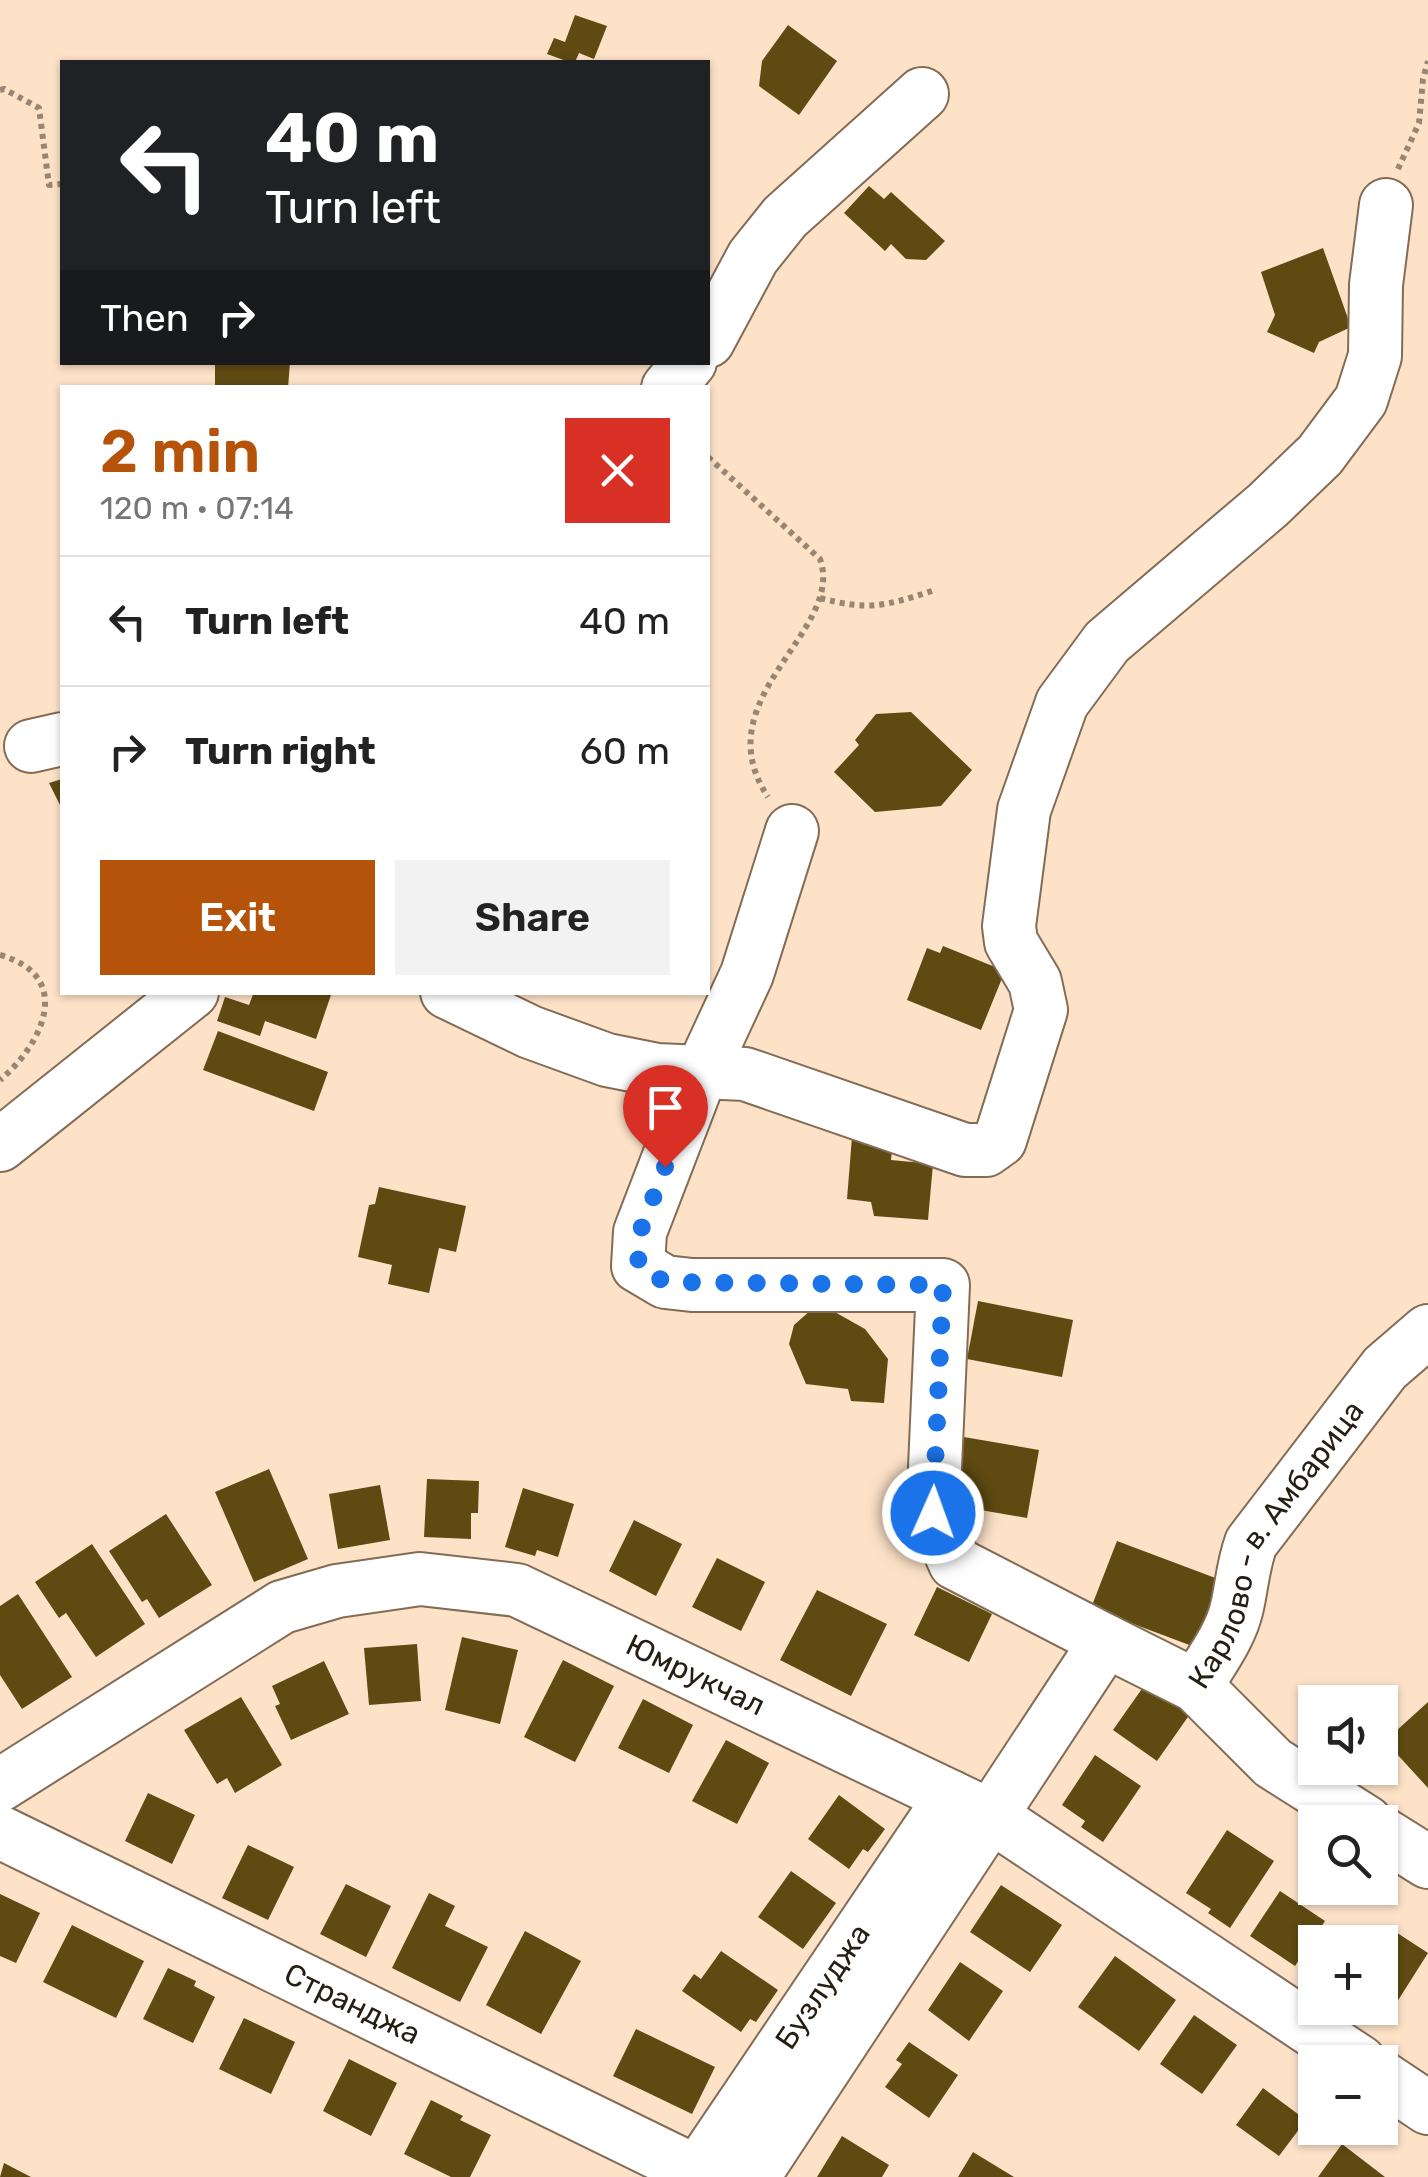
<!DOCTYPE html>
<meta charset="utf-8">
<style>
:root{--surface:#fff;--page:#f2f2f2;--text:#222;--muted:#767676;--line:#e0e0e0;--accent:#b45309}
body{margin:0;font-family:Rubik,sans-serif;background:var(--page);color:var(--text);height:100vh;display:flex;flex-direction:column;font-size:38px;white-space:nowrap}
*{box-sizing:border-box;margin:0}
p{font-size:32px;color:var(--muted)}
.icon{flex:none;width:55px;height:55px;fill:none;stroke:currentColor;stroke-width:2;stroke-linecap:round;stroke-linejoin:round}
.map{position:relative;flex:1;overflow:hidden}
.panel{position:absolute;left:60px;top:385px;width:650px;height:610px;display:flex;flex-direction:column;background:var(--surface);border-radius:0px;box-shadow:0 2px 8px #0004}
.panel>*{flex:none}
.guide{position:absolute;left:60px;top:60px;width:650px;height:305px;border-radius:0px;box-shadow:0 2px 8px #0004;background:#202124;color:#fff;overflow:hidden}
.buttons{position:absolute;left:1298px;top:1685px;display:grid;gap:20px}
.buttons a{display:grid;place-items:center;width:100px;height:100px;border-radius:0px;background:var(--surface);box-shadow:0 2px 8px #0004;font-size:50px}
.pin{position:absolute;display:grid;place-items:center;width:85px;height:85px;color:#fff;margin:-102px -42px;border-radius:50% 50% 50% 0;rotate:-45deg;box-shadow:0 0 10px #0007}
.pin .icon{rotate:45deg}
.me{position:absolute;width:110px;margin:-55px;rotate:2deg;stroke-linejoin:round;filter:drop-shadow(0 0 8px #0008)}
.turn{display:flex;align-items:center;gap:35px;height:210px;padding:0 40px;font-size:45px}
.turn .icon{width:130px;height:130px;stroke-width:2.5}
.turn b{display:block;font-size:70px;line-height:85px}
.then{display:flex;align-items:center;height:95px;padding:0 40px;background:#0003;gap:20px;font-size:38px}
.round{display:grid;place-items:center;flex:none;width:105px;height:105px;border-radius:0px;background:var(--page)}
.summary{display:flex;align-items:center;justify-content:space-between;height:170px;padding:0 40px}
h1{font-size:60px;font-weight:600;line-height:75px;color:var(--accent)}
.action{display:flex;gap:20px;margin-top:auto;padding:20px 40px}
.action a{flex:1;height:115px;border-radius:0px;background:var(--accent);color:#fff;font-size:40px;font-weight:600;line-height:115px;text-align:center}
.action a+a{background:var(--page);color:var(--text)}
ul{padding:0;list-style:none}
li{display:flex;align-items:center;gap:30px;height:130px;padding:0 40px;border-top:2px solid var(--line)}
li div{flex:1}
li b{display:block;font-size:38px}
li em{font-style:normal}
.map>svg:first-child{display:block}
</style>
<div class="map">
<svg width="1428" height="2177" viewBox="0 0 1428 2177">
<rect width="100%" height="100%" fill="#fde2c8"/>
<g fill="#5f4a11">
<polygon points="575,15 607,26 594,59 579,53 575,62 569,62 547,54 554,38 565,42"/>
<polygon points="788,25 837,61 799,115 759,86 762,61"/>
<polygon points="869,186 884,199 891,192 945,241 926,260 906,259 891,244 885,251 844,213"/>
<polygon points="1323,248 1351,327 1319,342 1314,353 1267,332 1275,315 1261,272"/>
<polygon points="215,362 290,362 288,388 215,388"/>
<polygon points="911,712 972,770 941,806 875,812 834,772 859,745 855,740 876,714"/>
<polygon points="62,779 62,809 49,783"/>
<polygon points="943,946 1005,971 981,1030 907,1000 927,948 940,953"/>
<polygon points="254,992 332,992 316,1039 265,1021 260,1036 217,1021 225,997 249,1005"/>
<polygon points="218,1031 328,1072 314,1111 203,1070"/>
<polygon points="852,1137 893,1140 891,1160 933,1164 928,1220 874,1216 871,1202 847,1199"/>
<polygon points="379,1187 466,1206 456,1252 439,1248 429,1293 388,1284 392,1265 358,1257 369,1205 375,1204"/>
<polygon points="978,1301 1073,1320 1062,1377 967,1359"/>
<polygon points="811,1310 833,1311 865,1329 888,1359 884,1403 851,1401 848,1389 806,1384 789,1344 794,1325"/>
<polygon points="958,1436 1039,1450 1027,1518 946,1504"/>
<polygon points="269,1469 308,1559 254,1582 215,1492"/>
<polygon points="427,1479 479,1481 478,1513 471,1513 471,1539 424,1537"/>
<polygon points="380,1485 390,1540 338,1549 329,1494"/>
<polygon points="523,1488 574,1504 558,1557 537,1550 535,1556 505,1547"/>
<polygon points="166,1514 212,1585 159,1618 147,1599 142,1602 109,1551"/>
<polygon points="634,1520 682,1544 656,1596 609,1571"/>
<polygon points="1117,1541 1226,1582 1200,1649 1091,1608"/>
<polygon points="92,1544 145,1624 96,1657 66,1613 59,1618 35,1582"/>
<polygon points="717,1558 765,1582 741,1631 692,1607"/>
<polygon points="937,1587 992,1614 969,1662 914,1635"/>
<polygon points="817,1590 887,1624 851,1696 780,1660"/>
<polygon points="18,1594 72,1677 22,1709 0,1675 0,1606"/>
<polygon points="462,1637 518,1650 500,1724 445,1710"/>
<polygon points="417,1644 421,1701 369,1705 364,1648"/>
<polygon points="563,1660 614,1686 575,1762 524,1737"/>
<polygon points="324,1661 349,1714 291,1740 275,1706 280,1704 272,1686"/>
<polygon points="1146,1683 1190,1714 1157,1761 1113,1730"/>
<polygon points="241,1697 282,1765 235,1793 227,1778 217,1784 184,1730"/>
<polygon points="643,1699 693,1725 669,1773 618,1748"/>
<polygon points="1428,1702 1428,1788 1385,1741"/>
<polygon points="726,1740 769,1763 737,1824 692,1801"/>
<polygon points="1095,1755 1141,1786 1103,1842 1081,1827 1085,1821 1062,1805"/>
<polygon points="148,1793 195,1815 172,1864 125,1841"/>
<polygon points="839,1795 885,1829 868,1852 863,1849 849,1869 808,1839"/>
<polygon points="1227,1830 1274,1861 1230,1928 1208,1913 1211,1909 1186,1893"/>
<polygon points="248,1845 294,1867 268,1920 222,1898"/>
<polygon points="791,1871 836,1903 803,1949 758,1917"/>
<polygon points="346,1884 391,1906 366,1957 320,1934"/>
<polygon points="1001,1885 1062,1925 1030,1972 970,1932"/>
<polygon points="1280,1891 1325,1921 1295,1966 1250,1936"/>
<polygon points="429,1893 455,1906 445,1926 488,1947 460,2002 392,1968"/>
<polygon points="0,1894 40,1913 16,1963 0,1956"/>
<polygon points="72,1925 144,1961 116,2018 43,1982"/>
<polygon points="1385,1925 1428,1953 1397,2002 1380,1990 1380,1942 1349,1942 1359,1927 1376,1938"/>
<polygon points="525,1931 581,1961 541,2034 486,2005"/>
<polygon points="721,1951 778,1990 756,2022 750,2019 741,2032 682,1991 694,1974 701,1979"/>
<polygon points="1115,1956 1176,2000 1139,2051 1078,2007"/>
<polygon points="960,1962 1003,1991 969,2041 928,2010"/>
<polygon points="168,1968 196,1981 194,1986 215,1997 193,2043 143,2019"/>
<polygon points="1194,2015 1237,2045 1202,2094 1160,2064"/>
<polygon points="244,2018 295,2042 271,2094 219,2069"/>
<polygon points="636,2029 715,2067 692,2114 613,2076"/>
<polygon points="909,2042 958,2075 929,2118 885,2087 902,2064 896,2060"/>
<polygon points="349,2059 397,2083 371,2136 323,2111"/>
<polygon points="1263,2088 1306,2120 1279,2156 1236,2125"/>
<polygon points="431,2100 463,2116 460,2120 491,2135 470,2177 451,2177 404,2154"/>
<polygon points="842,2136 889,2165 882,2177 817,2177"/>
<polygon points="1342,2144 1385,2177 1318,2177"/>
<polygon points="973,2152 1014,2177 958,2177"/>
<polygon points="4,2163 31,2177 0,2177"/>
</g>
<g fill="none" stroke-linecap="round" stroke-linejoin="round">
<defs>
<g id="minor">
<polyline points="708,341 753,257 785,217 922,94"/>
<polyline points="668,388 690,362"/>
<polyline points="31,746 62,739"/>
<polyline points="447,992 530,1032 607,1060 657,1070 745,1074 965,1150 986,1150 1000,1140 1041,1010 1035,982 1011,942 1009,926 1024,810 1062,703 1107,642 1268,505 1320,455 1361,400 1375,356 1376,285 1386,205"/>
<polyline points="0,1145 192,992"/>
<polyline points="1106,1641 1196,1686 1273,1763 1366,1822"/>
<path id="s1" d="M 1196,1686 C 1211,1661 1231,1635 1237,1607 C 1242,1585 1243,1565 1251,1543 L 1385,1368 L 1428,1331"/>
<path id="s2" d="M 0,1785 L 282,1607 L 337,1591 L 420,1579 L 517,1590 L 991,1816 L 1360,2062"/>
<path id="s3" d="M 0,1832 L 707,2177"/>
<polyline points="1380,1832 1428,1862"/>
<polyline points="1380,2076 1428,2108"/>
<path id="s4" d="M 694,2177 L 951,1797"/>
<polyline points="753,2177 1106,1641 955,1563 933,1513 943,1285 692,1285 665,1282 638,1266 640,1232 702,1071 747,974 792,831"/>
</g>
</defs>
<use href="#minor" stroke="#836c55" stroke-width="56"/>
<g stroke="#988673" stroke-width="6" stroke-dasharray="5 5" stroke-linecap="butt">
<polyline points="0,90 4,89 39,108 49,185 62,184"/>
<polyline points="1398,169 1419,123 1423,79 1428,61"/>
<path d="M 708,457 L 820,559 C 846,632 702,698 768,797"/>
<path d="M 820,598 C 869,611 885,606 932,591"/>
<path d="M 0,955 C 75,976 43,1044 0,1080"/>
</g>
<use href="#minor" stroke="#fff" stroke-width="52"/>
</g>
<g fill="none" stroke-linecap="round" stroke-linejoin="round">
<polyline stroke="#1a73e8" stroke-width="18" stroke-dasharray="0 32.4" points="665,1167 640,1232 638,1266 665,1282 943,1285 933,1513"/>
</g>
<g text-anchor="middle" stroke-width="10" stroke-linejoin="round" paint-order="stroke">
<g font-size="30" fill="#261d13" stroke="#fde2c8">
<text dy="10" stroke="none"><textPath href="#s1" startOffset="165">Карлово - в. Амбарица</textPath></text>
<text dy="10" stroke="none"><textPath href="#s2" startOffset="770">Юмрукчал</textPath></text>
<text dy="10" stroke="none"><textPath href="#s4" startOffset="230">Бузлуджа</textPath></text>
<text dy="10" stroke="none"><textPath href="#s3" startOffset="392">Странджа</textPath></text>
</g>
</g>
</svg>
<div class="buttons">
<a><svg class="icon" aria-label="sound" viewBox="0 0 24 24"><path d="M4 9h4l5-4v14l-5-4H4zM17 9q2 3 0 6"/></svg></a>
<a><svg class="icon" aria-label="search" viewBox="0 0 24 24"><circle cx="10" cy="10" r="6"/><path d="M15 15l6 6"/></svg></a>
<a>+</a>
<a>−</a>
</div>
<div class="pin" style="left:665px;top:1167px;background:#d93025"><svg class="icon" aria-label="arrive" viewBox="0 0 24 24"><path d="M6 21V4h12l-3 4 3 4H6"/></svg></div>
<svg class="me" style="left:933px;top:1513px" viewBox="-20 -20 40 40"><circle r="17" fill="#1a73e8" stroke="#fff" stroke-width="3"/><path d="M0-11L8 9 0 5-8 9z" fill="#fff"/></svg>
<div class="guide">
<div class="turn"><svg class="icon" aria-label="left" viewBox="0 0 24 24"><path d="M17 20v-9H6M10 6l-5 5 5 5"/></svg><div><b>40 m</b>Turn left</div></div>
<div class="then">Then<svg class="icon" aria-label="right" viewBox="0 0 24 24"><path d="M7 20v-9h11M14 6l5 5-5 5"/></svg></div>
</div>
<section class="panel">
<div class="summary"><div><h1>2 min</h1><p>120 m · 07:14</p></div><a class="round" style="background:#d93025;color:#fff"><svg class="icon" aria-label="close" viewBox="0 0 24 24"><path d="M6 6l12 12M18 6L6 18"/></svg></a></div>
<ul>
<li><svg class="icon" aria-label="left" viewBox="0 0 24 24"><path d="M17 20v-9H6M10 6l-5 5 5 5"/></svg><div><b>Turn left</b></div><em>40 m</em></li>
<li><svg class="icon" aria-label="right" viewBox="0 0 24 24"><path d="M7 20v-9h11M14 6l5 5-5 5"/></svg><div><b>Turn right</b></div><em>60 m</em></li>
</ul>
<div class="action"><a>Exit</a><a>Share</a></div>
</section>
</div>
